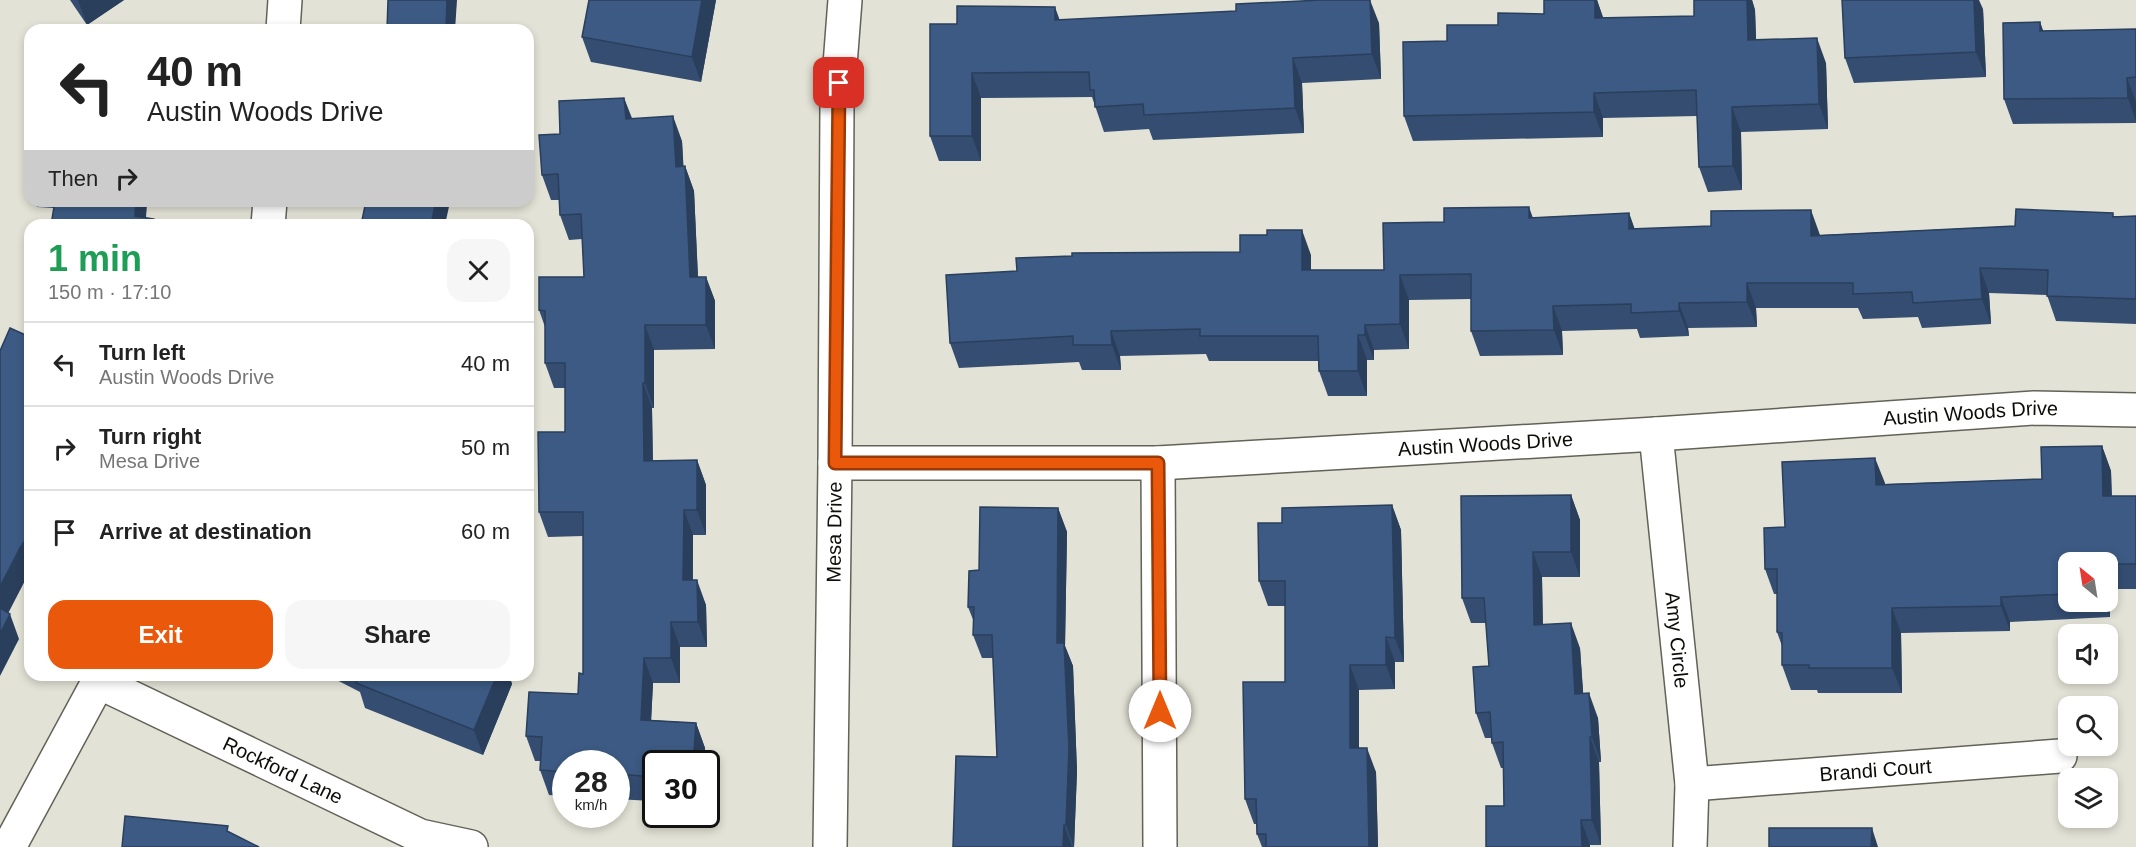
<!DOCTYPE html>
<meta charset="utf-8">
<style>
:root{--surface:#fff;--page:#f6f6f6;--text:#222;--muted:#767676;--line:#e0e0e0;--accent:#ea580c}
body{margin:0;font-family:Helvetica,sans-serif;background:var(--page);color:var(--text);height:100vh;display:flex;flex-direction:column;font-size:22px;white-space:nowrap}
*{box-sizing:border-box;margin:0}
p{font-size:20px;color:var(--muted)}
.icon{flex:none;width:33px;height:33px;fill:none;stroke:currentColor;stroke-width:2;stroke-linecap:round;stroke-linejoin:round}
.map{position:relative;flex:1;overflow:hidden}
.panel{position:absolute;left:24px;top:219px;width:510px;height:462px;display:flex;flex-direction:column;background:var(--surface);border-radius:18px;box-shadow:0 3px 9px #0003}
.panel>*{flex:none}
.top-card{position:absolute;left:24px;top:24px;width:510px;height:183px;border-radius:18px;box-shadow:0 3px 9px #0003;background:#fff;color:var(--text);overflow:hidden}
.needle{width:39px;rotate:330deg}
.controls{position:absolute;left:2058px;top:552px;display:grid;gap:12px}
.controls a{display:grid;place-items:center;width:60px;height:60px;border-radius:12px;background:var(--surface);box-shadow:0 3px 9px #0003;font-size:30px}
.speed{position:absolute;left:552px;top:750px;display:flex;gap:12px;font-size:30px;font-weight:700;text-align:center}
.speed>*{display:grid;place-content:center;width:78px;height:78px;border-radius:50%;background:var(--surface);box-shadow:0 3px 9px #0003;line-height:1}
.speed small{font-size:15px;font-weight:400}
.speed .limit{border:3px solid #111;border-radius:9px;background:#fff;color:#111}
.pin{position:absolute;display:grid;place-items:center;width:51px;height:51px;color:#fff;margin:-26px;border-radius:12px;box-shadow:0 3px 9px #0006}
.me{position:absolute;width:66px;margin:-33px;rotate:0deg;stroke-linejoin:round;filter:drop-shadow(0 0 4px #0008)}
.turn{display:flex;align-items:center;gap:21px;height:126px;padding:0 24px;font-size:27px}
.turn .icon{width:78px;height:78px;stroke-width:2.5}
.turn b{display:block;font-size:42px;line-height:51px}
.then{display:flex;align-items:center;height:57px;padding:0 24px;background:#0003;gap:12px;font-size:22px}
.round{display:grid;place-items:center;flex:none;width:63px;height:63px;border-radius:18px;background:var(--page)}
.summary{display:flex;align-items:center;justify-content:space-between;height:102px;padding:0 24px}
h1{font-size:36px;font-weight:800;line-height:45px;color:#1e9e55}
.primary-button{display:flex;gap:12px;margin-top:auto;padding:12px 24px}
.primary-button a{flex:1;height:69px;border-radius:18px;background:var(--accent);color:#fff;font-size:24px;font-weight:800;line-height:69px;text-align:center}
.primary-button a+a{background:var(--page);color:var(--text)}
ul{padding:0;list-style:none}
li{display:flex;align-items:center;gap:18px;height:84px;padding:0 24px;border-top:2px solid var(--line)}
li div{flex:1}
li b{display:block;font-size:22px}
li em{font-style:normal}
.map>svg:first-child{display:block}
</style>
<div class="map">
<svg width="2136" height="847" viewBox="0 0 2136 847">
<rect width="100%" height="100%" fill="#e3e2d6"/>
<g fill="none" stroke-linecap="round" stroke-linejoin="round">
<defs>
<g id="minor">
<polyline points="283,30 285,0"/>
<polyline points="268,225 270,201"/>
<path id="s1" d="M 1656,434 L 1692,784 L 1690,847"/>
<path id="s2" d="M 835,463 L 1158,463 L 1656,434 L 2034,408 L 2136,410"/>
<polyline points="1158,463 1160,847"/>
<path id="s3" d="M 99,682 L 420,836 L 471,847"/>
<path id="s4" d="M 1692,784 L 2060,756"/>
<polyline points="9,847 102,675"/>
<path id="s5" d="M 830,847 L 835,463 L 837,104 L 845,0"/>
</g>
</defs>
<use href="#minor" stroke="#626257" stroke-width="36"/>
<use href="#minor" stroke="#fff" stroke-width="33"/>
</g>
<g fill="#344d71" fill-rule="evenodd">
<polygon points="70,0 124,0 87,25"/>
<polygon points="589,0 716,0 701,82 591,62 582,37"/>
<polygon points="1544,0 1597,0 1603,18 1694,16 1694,0 1752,0 1755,10 1756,40 1826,63 1828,129 1741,132 1742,190 1708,192 1699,167 1697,116 1603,118 1603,137 1413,141 1404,116 1447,41 1498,25 1544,14"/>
<polygon points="1983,9 1986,77 1854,83 1845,58"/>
<polygon points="1060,20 1379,23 1381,79 1302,83 1304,133 1153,140 1149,129 1104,132 1092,97 981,98 981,161 939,161 930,136 957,24"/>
<polygon points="2040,22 2043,31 2136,29 2136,123 2013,124 2004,99"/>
<polygon points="624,98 632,118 682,141 683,166 685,166 694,191 698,277 706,277 715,301 715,349 654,350 654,408 652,408 653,461 697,460 706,485 706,535 693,535 693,580 706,605 707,647 680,647 680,683 653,683 651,720 696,723 705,748 704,764 656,764 656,794 652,793 652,801 616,799 616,764 566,764 566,796 549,795 540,770 541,761 535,761 526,736 578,694 583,674 583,536 548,537 539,512 565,432 565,388 554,388 545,363 545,327 539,310 584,277 582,239 569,240 560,215 559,200 551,200 542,175 560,134"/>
<polygon points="35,201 147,201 146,218 154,219 156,225 51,225 54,208 37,207"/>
<polygon points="1629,213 1634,228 1820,235 2015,226 2114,216 2136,216 2136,324 2056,321 2047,295 1989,293 1991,324 1922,328 1918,317 1863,319 1858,308 1756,308 1757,327 1688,328 1689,336 1640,338 1637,329 1562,331 1563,355 1480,356 1471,331 1471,299 1409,300 1409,349 1374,350 1374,360 1367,360 1367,396 1328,396 1319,371 1318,361 1209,361 1206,354 1120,356 1121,370 1082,370 1079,362 959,368 950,343 1311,255 1311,270 1384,270 1444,222"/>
<path d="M 2102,446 L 2111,471 L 2112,496 L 2136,496 L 2136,589 L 2109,589 L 2110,617 L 2010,622 L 2010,631 L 1901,633 L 1902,693 L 1818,693 L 1817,690 L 1791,690 L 1782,665 L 1782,646 L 1777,632 L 1777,594 L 1774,594 L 1765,569 L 1785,527 L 1885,483 L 1885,484 L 2042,479 ZM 2068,562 L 2108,562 L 2108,602 L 2068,602 Z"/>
<polygon points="1571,495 1580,520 1580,577 1542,577 1543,624 1580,648 1583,693 1598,718 1601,762 1599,762 1601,845 1590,845 1504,806 1503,768 1501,768 1492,743 1492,738 1485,738 1476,713 1489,666 1486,623 1471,623 1462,598"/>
<polygon points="1392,505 1401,530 1404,662 1395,662 1395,689 1359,690 1359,748 1376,772 1378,847 1262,847 1257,834 1257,824 1254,824 1245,799 1285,682 1285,606 1268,606 1259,581 1282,523"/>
<polygon points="1058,508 1067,532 1065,646 1073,666 1077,771 1074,847 953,847 997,757 993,658 982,658 973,635 974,622 968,607 979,570"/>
<polygon points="327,675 509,675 512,684 483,755 365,708 360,692"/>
</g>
<g fill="#2a3f5c">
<polygon points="78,0 124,0 87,25"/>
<polygon points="447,0 457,0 455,30 446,30"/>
<polygon points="702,0 716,0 701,82 692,57"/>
<polygon points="1370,0 1379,23 1381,79 1372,54"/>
<polygon points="1595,0 1597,0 1604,20 1595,18"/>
<polygon points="1747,0 1752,0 1755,10 1757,65 1748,40"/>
<polygon points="1974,0 1979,0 1983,9 1986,77 1976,52"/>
<polygon points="1055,7 1064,32 1055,20"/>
<polygon points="2040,22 2049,47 2040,31"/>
<polygon points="1817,38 1826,63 1828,129 1819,104"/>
<polygon points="1293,58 1302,83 1304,133 1295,108"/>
<polygon points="972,73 981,98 981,161 972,136"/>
<polygon points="2127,78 2136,102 2136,121 2128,98"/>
<polygon points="1594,93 1603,118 1603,137 1594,112"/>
<polygon points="624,98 633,123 626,119"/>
<polygon points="1732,107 1741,132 1742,190 1733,166"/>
<polygon points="673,116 682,141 685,191 676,167"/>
<polygon points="685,166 694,191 699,301 690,277"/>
<polygon points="136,201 147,201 145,225 135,216"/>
<polygon points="436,201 449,201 450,202 445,225 431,225"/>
<polygon points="1529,207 1538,232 1529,218"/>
<polygon points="1811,210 1820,235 1811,236"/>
<polygon points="1629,213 1638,238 1629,229"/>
<polygon points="1302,230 1311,255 1311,295 1302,270"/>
<polygon points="1980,268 1989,293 1991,324 1982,299"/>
<polygon points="1400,275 1409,300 1409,349 1400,324"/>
<polygon points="706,277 715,301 715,349 706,325"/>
<polygon points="1747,283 1756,308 1757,327 1747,302"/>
<polygon points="1679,303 1688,328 1689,336 1679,311"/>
<polygon points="1553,306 1562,331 1563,355 1554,330"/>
<polygon points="645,325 654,350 654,408 645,383"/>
<polygon points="1365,325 1374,350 1374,360 1365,335"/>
<polygon points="1111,331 1120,356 1121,370 1112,345"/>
<polygon points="1358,335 1367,360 1367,396 1358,371"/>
<polygon points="643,383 652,408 653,485 644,461"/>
<polygon points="2102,446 2111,471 2112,521 2103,496"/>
<polygon points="1875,458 1885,483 1885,510 1876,485"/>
<polygon points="697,460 706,485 706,535 697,510"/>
<polygon points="1571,495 1580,520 1580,577 1571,552"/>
<polygon points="1392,505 1401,530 1404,662 1395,638"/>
<polygon points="1058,508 1067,532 1065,646 1073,666 1077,771 1074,847 1066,825 1057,643"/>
<polygon points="684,510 693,535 692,604 683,580"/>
<polygon points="30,533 30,571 0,629 0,587 20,548"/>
<polygon points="1533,552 1542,577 1543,650 1534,625"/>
<polygon points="697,580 706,605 707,647 698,622"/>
<polygon points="2108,585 2109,589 2110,617 2105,602 2108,602"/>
<polygon points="2001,597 2010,622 2010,631 2001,606"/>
<polygon points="1892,608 1901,633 1902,693 1892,668"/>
<polygon points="10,614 19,639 0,676 0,634"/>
<polygon points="671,622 680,647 680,683 671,658"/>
<polygon points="1571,623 1580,648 1585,719 1575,694"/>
<polygon points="1386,637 1395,662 1395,689 1386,665"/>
<polygon points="644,658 653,683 650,744 641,720"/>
<polygon points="1350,665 1359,690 1359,773 1350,748"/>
<polygon points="497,675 509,675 512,684 483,755 474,730"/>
<polygon points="1589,693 1598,718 1601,762 1592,737"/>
<polygon points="696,723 705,748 704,764 693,764"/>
<polygon points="1590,737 1599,762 1601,845 1592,820"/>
<polygon points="1367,748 1376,772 1378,847 1369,847"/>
<polygon points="643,769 652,793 652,801 643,776"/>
<polygon points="1581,820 1590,845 1590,847 1582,847"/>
<polygon points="1064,825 1072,847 1063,847"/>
<polygon points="1872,828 1878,847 1871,847"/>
</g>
<g fill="#3c5a83" stroke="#2a3f5c" stroke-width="1.5">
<polygon points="388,0 447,0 446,30 387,30"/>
<polygon points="589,0 702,0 692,57 582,37"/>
<polygon points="1322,0 1370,0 1372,54 1293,58 1295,108 1144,115 1143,104 1095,107 1094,90 1090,90 1089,72 972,73 972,136 930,136 930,24 957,24 957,6 1055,7 1055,20 1236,11 1236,4"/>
<polygon points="1544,0 1595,0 1595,18 1694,16 1694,0 1747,0 1748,40 1817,38 1819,104 1732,107 1733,166 1699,167 1696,90 1594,93 1594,112 1404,116 1403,42 1447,41 1447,25 1498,25 1498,13 1544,14"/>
<polygon points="1842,0 1974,0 1976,52 1845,58"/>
<polygon points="2040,22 2040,31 2136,29 2136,77 2127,78 2128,98 2004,99 2003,23"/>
<polygon points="624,98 626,119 673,116 676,167 685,166 690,277 706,277 706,325 645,325 645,383 643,383 644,461 697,460 697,510 684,510 683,580 697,580 698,622 671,622 671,658 644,658 641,720 696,723 693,764 656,764 656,770 643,769 643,776 616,774 616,764 566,764 566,772 540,770 542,737 526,736 529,692 578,694 579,673 583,674 583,512 539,512 538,432 565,432 565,363 545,363 545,311 539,310 539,277 584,277 581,214 560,215 558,174 542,175 539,135 560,134 559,101"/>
<polygon points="30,161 30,182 28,182"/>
<polygon points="55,201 136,201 135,216 154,219 153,225 51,225"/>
<polygon points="366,201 436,201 431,225 361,225"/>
<polygon points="1529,207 1529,218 1629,213 1629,229 1711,226 1711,211 1811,210 1811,236 2015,226 2016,209 2113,213 2113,217 2136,216 2136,299 2047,296 2048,270 1980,268 1982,299 1913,303 1912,292 1853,294 1853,283 1747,283 1747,302 1679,303 1679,311 1631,313 1631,304 1553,306 1554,330 1471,331 1471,274 1400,275 1400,324 1365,325 1365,335 1358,335 1358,371 1319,371 1318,336 1200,336 1200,329 1111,331 1112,345 1073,345 1073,336 950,343 946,275 1017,271 1016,258 1072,256 1072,253 1240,252 1240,235 1267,235 1267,230 1302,230 1302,270 1384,270 1383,223 1444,222 1444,208"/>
<polygon points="10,328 30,337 30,533 20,548 0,587 0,351"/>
<polygon points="2102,446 2103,496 2136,496 2136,564 2108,564 2108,562 2068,562 2068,594 2001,597 2001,606 1892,608 1892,668 1809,668 1809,665 1782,665 1782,633 1777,632 1777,569 1765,569 1764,528 1785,527 1782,462 1875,458 1876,485 2042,479 2041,447"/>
<polygon points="1571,495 1571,552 1533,552 1534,625 1571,623 1575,694 1589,693 1592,737 1590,737 1592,820 1581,820 1582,847 1486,847 1486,806 1504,806 1503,742 1492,743 1490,712 1476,713 1473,667 1489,666 1484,598 1462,598 1461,496"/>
<polygon points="1392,505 1395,638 1386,637 1386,665 1350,665 1350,748 1367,748 1369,847 1266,847 1266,834 1257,834 1256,799 1245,799 1243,682 1285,682 1285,581 1259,581 1258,523 1282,523 1282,508"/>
<polygon points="980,507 1058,508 1057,643 1064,643 1069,748 1066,825 1064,825 1063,847 953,847 956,756 997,757 992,635 973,635 974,607 968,607 969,571 979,570"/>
<polygon points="0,608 10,614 0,634"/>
<polygon points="360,675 497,675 474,730 356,683"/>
<polygon points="125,816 228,826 227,831 259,847 122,847"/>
<polygon points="1769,828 1872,828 1871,847 1769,847"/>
</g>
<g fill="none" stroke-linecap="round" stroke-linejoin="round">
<defs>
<polyline id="route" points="839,83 835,463 1158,463 1160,711"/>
</defs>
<use href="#route" stroke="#983908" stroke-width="15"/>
<use href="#route" stroke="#ea580c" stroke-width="10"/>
</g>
<g text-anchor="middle" stroke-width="6" stroke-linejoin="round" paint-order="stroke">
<g font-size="20" fill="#0c0c08" stroke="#fff">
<text dy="7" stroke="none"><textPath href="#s2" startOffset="1137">Austin Woods Drive</textPath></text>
<text dy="7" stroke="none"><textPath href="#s2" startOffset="651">Austin Woods Drive</textPath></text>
<text dy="7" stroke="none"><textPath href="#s5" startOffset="315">Mesa Drive</textPath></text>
<text dy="7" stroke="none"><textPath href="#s1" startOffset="207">Amy Circle</textPath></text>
<text dy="7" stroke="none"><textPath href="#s3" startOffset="204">Rockford Lane</textPath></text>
<text dy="7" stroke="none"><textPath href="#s4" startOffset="184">Brandi Court</textPath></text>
</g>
</g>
</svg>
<div class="controls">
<a><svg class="needle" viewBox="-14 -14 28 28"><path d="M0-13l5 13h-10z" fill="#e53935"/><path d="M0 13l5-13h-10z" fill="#767676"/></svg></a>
<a><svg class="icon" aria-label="sound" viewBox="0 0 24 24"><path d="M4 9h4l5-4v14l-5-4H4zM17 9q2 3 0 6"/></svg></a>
<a><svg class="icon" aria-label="search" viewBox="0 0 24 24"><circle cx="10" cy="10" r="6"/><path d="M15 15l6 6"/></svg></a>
<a><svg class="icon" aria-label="layers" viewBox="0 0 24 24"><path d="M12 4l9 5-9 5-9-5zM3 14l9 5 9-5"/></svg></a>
</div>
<div class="speed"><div>28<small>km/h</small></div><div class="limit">30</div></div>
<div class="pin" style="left:839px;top:83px;background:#d93025"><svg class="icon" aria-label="arrive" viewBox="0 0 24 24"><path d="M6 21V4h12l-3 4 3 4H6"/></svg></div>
<svg class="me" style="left:1160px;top:711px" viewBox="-20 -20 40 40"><circle r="19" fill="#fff"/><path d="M0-13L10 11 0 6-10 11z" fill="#ea580c"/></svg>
<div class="top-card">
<div class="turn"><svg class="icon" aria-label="left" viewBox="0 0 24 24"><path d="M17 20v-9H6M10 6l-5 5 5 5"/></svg><div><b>40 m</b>Austin Woods Drive</div></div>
<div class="then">Then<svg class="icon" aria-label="right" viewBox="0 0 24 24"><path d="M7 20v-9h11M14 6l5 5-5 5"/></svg></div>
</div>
<section class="panel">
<div class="summary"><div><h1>1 min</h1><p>150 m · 17:10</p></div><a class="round"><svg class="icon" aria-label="close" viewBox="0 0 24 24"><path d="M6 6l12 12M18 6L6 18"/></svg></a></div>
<ul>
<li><svg class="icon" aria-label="left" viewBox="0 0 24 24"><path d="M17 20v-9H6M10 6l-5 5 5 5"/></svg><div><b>Turn left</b><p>Austin Woods Drive</p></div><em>40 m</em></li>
<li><svg class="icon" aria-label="right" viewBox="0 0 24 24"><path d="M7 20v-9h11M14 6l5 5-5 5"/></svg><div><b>Turn right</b><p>Mesa Drive</p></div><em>50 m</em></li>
<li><svg class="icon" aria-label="arrive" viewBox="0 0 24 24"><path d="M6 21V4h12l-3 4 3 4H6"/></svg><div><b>Arrive at destination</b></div><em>60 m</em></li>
</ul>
<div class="primary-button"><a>Exit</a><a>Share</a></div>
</section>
</div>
